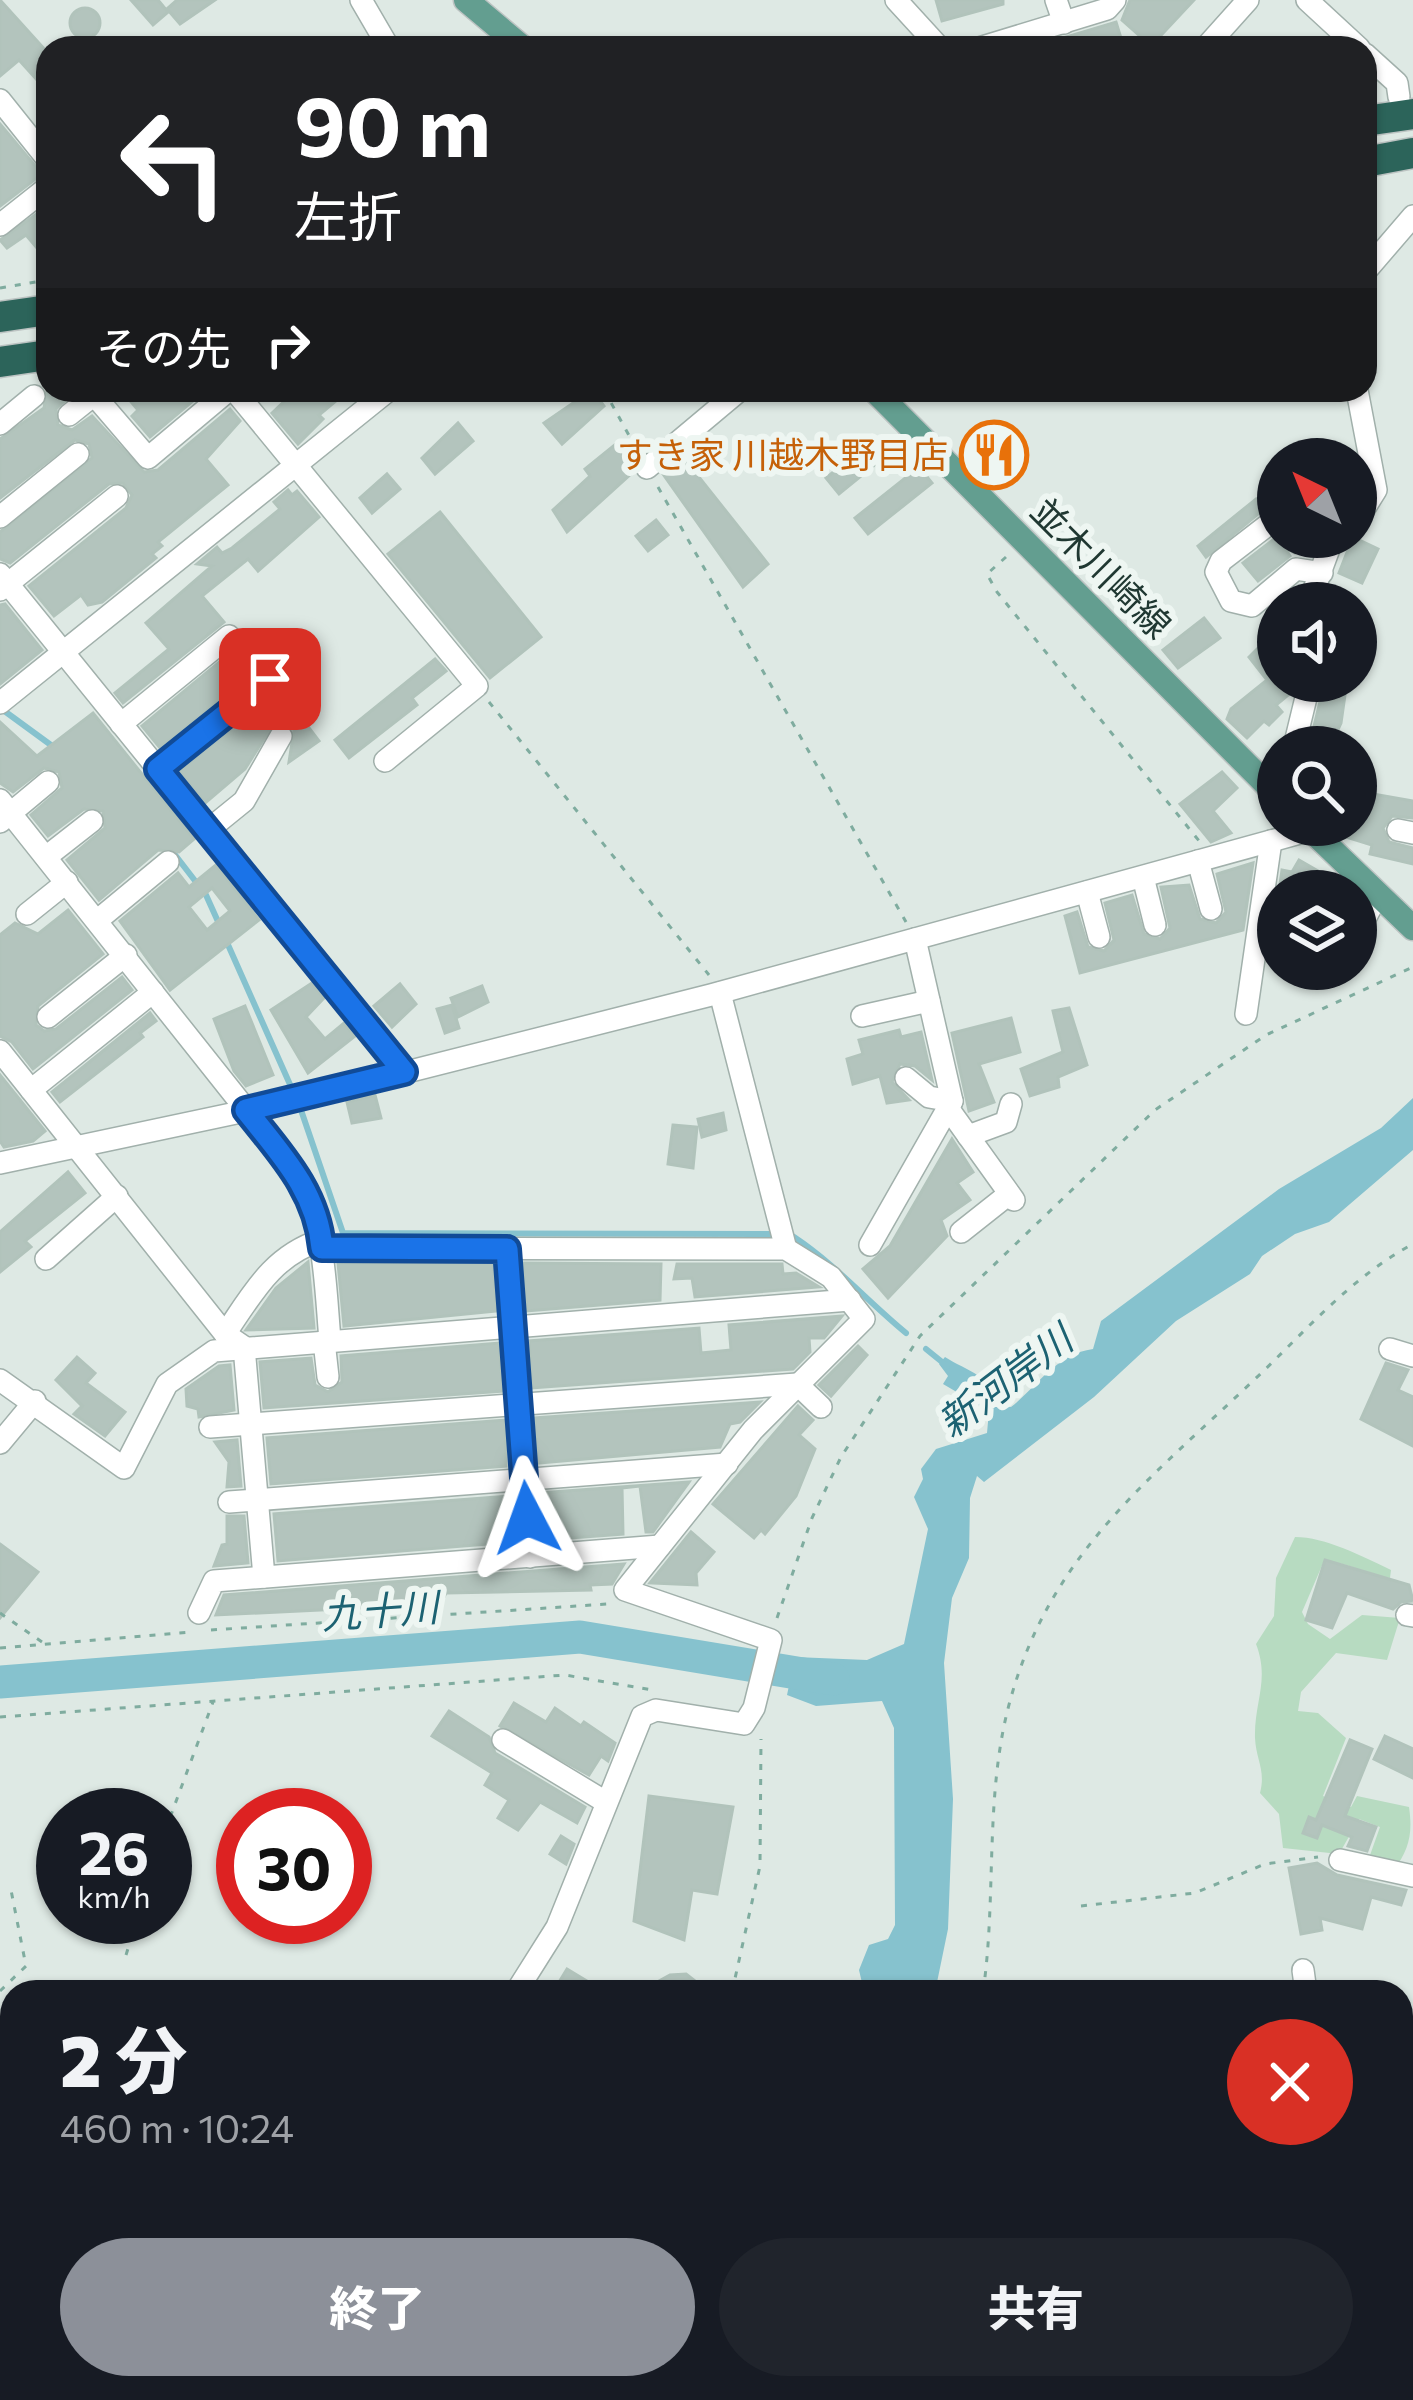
<!DOCTYPE html>
<html lang="ja">
<meta charset="utf-8">
<style>
:root{--surface:#171b24;--page:#20242c;--text:#f1f3f6;--muted:#9ea1a6;--accent:#8c9099}
body{margin:0;font-family:Commissioner,"Noto Sans JP",sans-serif;background:var(--page);color:var(--text);height:100vh;display:flex;flex-direction:column;font-size:45px;white-space:nowrap}
*{box-sizing:border-box;margin:0}
p{font-size:39px;color:var(--muted)}
.icon{flex:none;width:66px;height:66px;fill:none;stroke:currentColor;stroke-width:2;stroke-linecap:round;stroke-linejoin:round}
.map{position:relative;flex:1;overflow:hidden}
.sheet{position:absolute;left:0px;top:1980px;width:1413px;height:420px;display:flex;flex-direction:column;background:var(--surface);border-radius:36px 36px 0 0;box-shadow:0 3px 9px #0004}
.sheet>*{flex:none}
.guide{position:absolute;left:36px;top:36px;width:1341px;height:366px;border-radius:36px;box-shadow:0 3px 9px #0004;background:#202124;color:#fff;overflow:hidden}
.needle{width:78px;rotate:317deg}
.fabs{position:absolute;left:1257px;top:438px;display:grid;gap:24px}
.fabs a{display:grid;place-items:center;width:120px;height:120px;border-radius:50%;background:var(--surface);box-shadow:0 3px 9px #0004;font-size:60px}
.speed{position:absolute;left:36px;top:1788px;display:flex;gap:24px;font-size:60px;font-weight:700;text-align:center}
.speed>*{display:grid;place-content:center;width:156px;height:156px;border-radius:50%;background:var(--surface);box-shadow:0 3px 9px #0004;line-height:1}
.speed small{font-size:30px;font-weight:400}
.speed .limit{border:18px solid #d22;background:#fff;color:#111}
.pin{position:absolute;display:grid;place-items:center;width:102px;height:102px;color:#fff;margin:-51px;border-radius:24px;box-shadow:0 6px 18px #0006}
.me{position:absolute;width:132px;margin:-66px;rotate:356deg;stroke-linejoin:round;filter:drop-shadow(0 0 9px #0008)}
.turn{display:flex;align-items:center;gap:42px;height:252px;padding:0 60px;font-size:54px}
.turn .icon{width:156px;height:156px;stroke-width:2.5}
.turn b{display:block;font-size:84px;line-height:102px}
.then{display:flex;align-items:center;height:114px;padding:0 60px;background:#0003;gap:24px;font-size:45px}
.round{display:grid;place-items:center;flex:none;width:126px;height:126px;border-radius:63px;background:var(--page)}
.summary{display:flex;align-items:center;justify-content:space-between;height:204px;padding:0 60px}
h1{font-size:72px;font-weight:800;line-height:90px}
.action{display:flex;gap:24px;margin-top:auto;padding:24px 60px}
.action a{flex:1;height:138px;border-radius:72px;background:var(--accent);color:#fff;font-size:48px;font-weight:800;line-height:138px;text-align:center}
.action a+a{background:var(--page);color:var(--text)}
.map>svg:first-child{display:block}
</style>
<div class="map">
<svg width="1413" height="2400" viewBox="0 0 1413 2400">
<rect width="100%" height="100%" fill="#dee9e4"/>
<polygon fill="#ccd9d3" points="1051,2388 1391,2388 1396,2400 1057,2400"/>
<path fill="#b7dbc1" d="M 1295,1537 C 1325,1537 1362,1556 1391,1570 L 1390,1578 C 1365,1575 1349,1562 1324,1561 L 1302,1612 L 1308,1624 L 1330,1639 L 1362,1615 L 1400,1618 L 1387,1660 L 1336,1653 L 1301,1692 L 1298,1711 L 1318,1713 L 1346,1738 L 1323,1796 L 1351,1807 L 1357,1796 L 1409,1807 C 1413,1834 1409,1850 1393,1871 L 1369,1858 L 1380,1827 L 1359,1819 L 1339,1854 L 1283,1848 L 1279,1814 L 1260,1793 C 1266,1770 1256,1760 1255,1738 C 1254,1702 1270,1680 1256,1644 L 1274,1616 L 1276,1578 Z"/>
<g fill="#86c2ce">
<path d="M 1413,1098 L 1413,1150 L 1329,1222 L 1295,1234 L 1262,1256 L 1250,1274 L 1176,1321 L 1094,1397 L 984,1482 L 977,1476 L 970,1498 L 969,1558 L 952,1598 L 944,1663 L 953,1799 L 948,1929 L 935,1992 L 863,1987 L 859,1970 L 869,1945 L 888,1939 L 895,1925 L 894,1728 L 882,1701 L 816,1706 L 787,1695 L 795,1657 L 867,1660 L 904,1644 L 928,1529 L 914,1497 L 923,1479 L 921,1469 L 936,1449 L 987,1433 L 989,1411 L 943,1384 L 948,1376 L 939,1364 L 945,1357 C 967,1371 992,1376 1003,1406 L 1011,1407 C 1039,1385 1056,1354 1093,1349 L 1101,1321 L 1279,1189 L 1381,1128 Z"/>
<polygon points="591,2388 679,2388 662,2400 547,2400"/>
<polygon points="822,2388 953,2388 959,2400 810,2400"/>
</g>
<g fill="none" stroke-linecap="round" stroke-linejoin="round">
<g stroke="#86c2ce" stroke-width="6">
<polyline points="3,710 55,748"/>
<polyline points="169,847 206,895 220,926"/>
<polyline points="225,938 292,1089"/>
<polyline points="301,1110 343,1233 774,1234"/>
<path d="M 794,1237 C 836,1265 867,1301 906,1333"/>
<polyline points="926,1349 947,1366"/>
<polyline points="1024,2388 1029,2400"/>
</g>
<polyline stroke="#86c2ce" stroke-width="33" points="0,1682 580,1637 833,1679"/>
</g>
<g fill="#b3c4bd" stroke="#b1c3bb" stroke-width="3" fill-rule="evenodd">
<polygon points="0,0 48,53 48,92 19,60 0,76"/>
<polygon points="131,0 158,0 168,12 153,25"/>
<polygon points="177,0 215,0 180,24 167,9"/>
<polygon points="936,0 1003,0 1003,4 942,21"/>
<polygon points="1130,0 1194,0 1151,46 1122,20"/>
<circle cx="85" cy="23" r="15"/>
<polygon points="1116,22 1124,48 1044,48 1043,44"/>
<polygon points="0,124 42,174 0,206"/>
<polygon points="48,206 48,261 26,235 7,248 0,240"/>
<polygon points="47,390 76,390 56,409 58,425 72,430 92,416 144,472 158,470 230,409 240,421 206,459 228,485 158,542 162,546 152,554 156,558 102,602 88,605 81,595 54,616 29,586 126,508 132,495 123,483 109,484 10,563 0,559 0,532 92,458 89,444 75,440 0,498 0,439 44,408"/>
<polygon points="121,390 206,390 150,437 132,416 138,410"/>
<polygon points="296,390 349,390 319,415 323,419 298,444 272,413"/>
<polygon points="592,390 604,406 562,444 544,423"/>
<polygon points="458,423 473,441 435,474 422,458"/>
<polygon points="1000,433 1020,452 989,478 971,456"/>
<polygon points="617,443 633,463 633,472 567,532 553,510 590,476 585,469"/>
<polygon points="864,447 877,463 839,494 826,478"/>
<polygon points="683,457 768,564 743,587 663,474"/>
<polygon points="919,467 932,483 868,534 855,518"/>
<polygon points="387,474 400,489 372,513 360,498"/>
<polygon points="288,490 292,495 297,491 319,517 258,571 248,559 202,596 224,622 123,703 115,693 169,649 146,623 212,566 197,564 217,547 222,553 232,548 280,509 274,502"/>
<polygon points="1256,499 1264,509 1206,557 1198,546"/>
<polygon points="440,512 541,637 490,678 388,554"/>
<polygon points="656,520 668,535 648,551 636,536"/>
<polygon points="1278,536 1305,537 1307,543 1295,553 1284,547 1290,556 1258,581 1243,563"/>
<polygon points="1353,537 1378,549 1362,583 1339,573"/>
<polygon points="5,604 42,650 0,684 0,605"/>
<polygon points="1204,618 1220,638 1178,668 1163,650"/>
<polygon points="1278,628 1278,681 1295,681 1292,692 1276,705 1282,712 1269,725 1264,721 1247,738 1227,719 1231,709 1267,680 1249,657"/>
<polygon points="240,645 262,667 160,748 142,726"/>
<polygon points="435,659 446,671 412,698 417,705 349,758 335,740"/>
<polygon points="1325,681 1347,681 1341,723 1330,747 1309,747"/>
<polygon points="280,690 319,741 289,762 294,730 287,723 274,723 245,769 205,803 179,771"/>
<polygon points="93,713 194,839 179,852 158,850 99,900 67,860 105,828 103,811 84,809 48,836 31,815 62,788 59,772 44,768 13,792 0,783 0,722 37,756"/>
<polygon points="1222,772 1237,788 1213,811 1231,833 1211,842 1180,804"/>
<polygon points="1356,791 1413,801 1413,818 1392,816 1383,828 1389,842 1413,848 1413,864 1370,854 1372,845 1346,837 1349,825 1356,825"/>
<polygon points="1299,860 1318,871 1339,891 1279,891 1282,870 1292,872"/>
<polygon points="1253,863 1243,930 1080,973 1065,916 1077,912 1088,947 1104,951 1114,940 1105,903 1132,895 1144,934 1160,939 1170,928 1161,887 1189,885 1200,919 1216,923 1226,912 1217,874"/>
<path d="M 216,865 L 259,920 L 170,990 L 120,921 L 178,873 L 189,887 ZM 212,888 L 230,911 L 207,930 L 189,907 Z"/>
<polygon points="68,910 103,954 38,1006 36,1025 44,1031 56,1029 122,977 132,990 33,1069 12,1042 0,1036 0,935 15,923 38,934"/>
<polygon points="312,983 324,998 306,1017 325,1039 344,1023 355,1036 308,1073 271,1010"/>
<polygon points="400,984 416,1004 392,1027 374,1006"/>
<polygon points="482,986 488,1002 458,1017 451,998"/>
<polygon points="452,1005 459,1028 445,1033 437,1009"/>
<polygon points="245,1006 273,1075 246,1086 234,1071 214,1019"/>
<polygon points="1069,1008 1087,1065 1058,1077 1059,1087 1030,1096 1021,1069 1063,1052 1053,1011"/>
<polygon points="150,1013 156,1021 140,1033 143,1037 60,1102 52,1092"/>
<polygon points="1011,1018 1020,1052 979,1064 994,1102 969,1111 952,1033"/>
<polygon points="899,1030 901,1037 921,1032 932,1080 915,1066 900,1064 892,1082 909,1100 887,1103 880,1076 853,1084 847,1059 863,1054 859,1040"/>
<polygon points="0,1075 45,1131 33,1141 4,1147 0,1141"/>
<polygon points="375,1095 381,1118 352,1123 347,1102"/>
<polygon points="723,1113 726,1130 702,1137 698,1119"/>
<polygon points="673,1125 697,1127 693,1168 668,1164"/>
<polygon points="952,1139 973,1172 957,1183 970,1200 941,1220 947,1236 888,1298 863,1269 890,1246"/>
<polygon points="68,1172 85,1193 25,1241 31,1247 0,1272 0,1232"/>
<polygon points="308,1262 314,1328 246,1330 276,1288"/>
<polygon points="338,1263 493,1263 497,1311 344,1326"/>
<polygon points="523,1263 661,1264 660,1300 527,1311"/>
<polygon points="677,1264 782,1264 783,1274 796,1273 819,1287 695,1297 692,1278 674,1279"/>
<polygon points="842,1316 824,1338 809,1338 810,1352 793,1369 532,1388 529,1341 699,1328 701,1353 731,1350 729,1325"/>
<polygon points="499,1343 503,1391 264,1408 260,1362 311,1358 315,1385 328,1392 342,1382 341,1356"/>
<polygon points="858,1346 867,1355 831,1396 819,1385"/>
<polygon points="77,1357 95,1373 86,1383 125,1412 105,1436 74,1414 82,1406 56,1380"/>
<polygon points="1386,1363 1408,1370 1398,1390 1413,1397 1413,1446 1361,1419"/>
<polygon points="230,1365 234,1410 199,1417 198,1409 187,1406 186,1389 219,1366"/>
<polygon points="760,1402 740,1422 730,1424 720,1447 538,1463 535,1418"/>
<polygon points="798,1406 813,1420 799,1435 815,1449 796,1496 765,1534 761,1530 754,1538 713,1504"/>
<polygon points="505,1420 506,1466 271,1484 267,1438"/>
<polygon points="237,1440 241,1486 227,1487 229,1462 215,1442"/>
<polygon points="689,1482 653,1532 646,1532 640,1486 622,1488 623,1534 544,1540 540,1493"/>
<polygon points="510,1496 514,1542 278,1561 274,1514"/>
<polygon points="227,1516 244,1516 248,1563 214,1566 222,1545 227,1544"/>
<polygon points="691,1532 714,1552 696,1573 697,1585 650,1583"/>
<polygon points="0,1544 38,1572 0,1618"/>
<polygon points="1325,1560 1409,1585 1413,1601 1401,1602 1393,1609 1347,1593 1332,1628 1306,1620"/>
<polygon points="624,1564 612,1584 590,1585 591,1590 446,1593 443,1599 402,1606 216,1615 224,1595"/>
<polygon points="514,1703 546,1722 555,1708 581,1726 584,1722 615,1743 608,1761 601,1756 589,1775 500,1726"/>
<polygon points="449,1711 489,1737 495,1753 585,1807 577,1823 540,1802 518,1830 498,1818 509,1800 485,1785 492,1773 432,1736"/>
<polygon points="1385,1736 1413,1749 1413,1778 1374,1759"/>
<polygon points="1350,1740 1372,1749 1345,1816 1376,1827 1367,1851 1348,1846 1352,1837 1322,1825 1317,1838 1303,1833 1309,1817 1316,1820"/>
<polygon points="649,1796 733,1807 717,1894 692,1890 684,1940 634,1921"/>
<polygon points="561,1836 574,1844 566,1864 550,1854"/>
<polygon points="1317,1863 1337,1875 1406,1890 1401,1905 1371,1897 1362,1929 1320,1918 1322,1930 1301,1934 1289,1868"/>
<polygon points="567,1969 605,1992 553,1992"/>
<polygon points="686,1974 709,1992 639,1992 670,1975"/>
</g>
<g fill="none" stroke-linecap="round" stroke-linejoin="round">
<defs>
<g id="minor">
<polyline points="361,0 389,48"/>
<polyline points="896,0 940,48"/>
<polyline points="1056,0 1064,23"/>
<polyline points="1307,0 1359,48"/>
<polyline points="979,48 1107,9 1115,0"/>
<polyline points="1205,48 1248,0"/>
<polyline points="1365,54 1397,83 1399,97"/>
<polyline points="0,100 48,160"/>
<polyline points="0,225 48,187"/>
<polyline points="1365,272 1413,216"/>
<polyline points="234,390 477,686 385,761"/>
<polyline points="69,415 94,395 148,458 229,390"/>
<polyline points="0,424 34,396"/>
<polyline points="647,468 740,390"/>
<polyline points="0,517 78,454"/>
<polyline points="1278,517 1221,561 1216,572 1231,601 1252,606 1296,569 1322,573"/>
<polyline points="1356,522 1376,490 1357,390"/>
<polyline points="0,574 404,1073"/>
<polyline points="0,590 117,496"/>
<polyline points="1309,603 1330,546 1320,537"/>
<polyline points="0,703 389,390"/>
<polyline points="121,724 229,636"/>
<polyline points="1294,747 1310,681"/>
<polyline points="157,769 270,679"/>
<path d="M 0,800 L 298,1175 C 325,1227 325,1283 330,1340"/>
<polyline points="0,822 48,782"/>
<polyline points="1398,830 1413,833"/>
<polyline points="207,831 244,801 281,736"/>
<polyline points="46,857 92,821"/>
<polyline points="1198,861 1211,909"/>
<polyline points="1143,877 1155,925"/>
<polyline points="1087,892 1099,937"/>
<polyline points="27,914 67,882"/>
<polyline points="99,919 168,862"/>
<polyline points="1356,936 1377,896"/>
<polyline points="1309,969 1323,975 1338,969"/>
<polyline points="720,993 786,1249"/>
<polyline points="1246,1014 1271,841"/>
<polyline points="862,1016 929,1001"/>
<polyline points="48,1017 126,955"/>
<polyline points="0,1051 225,1334 244,1347 264,1577"/>
<polyline points="906,1078 929,1097 952,1101"/>
<polyline points="31,1090 153,992"/>
<polyline points="948,1108 1014,1200"/>
<polyline points="968,1136 1006,1122 1011,1104"/>
<polyline points="0,1163 292,1101 711,995 1311,830"/>
<polyline points="961,1232 1009,1194"/>
<polyline points="870,1245 952,1101 915,939"/>
<polyline points="322,1248 786,1249 831,1277 864,1319 753,1430 625,1590 771,1640 754,1708 744,1724 656,1710 642,1716 557,1927 516,1992"/>
<polyline points="507,1249 530,1557"/>
<polyline points="46,1259 117,1196"/>
<path d="M 225,1334 C 253,1293 272,1256 321,1240"/>
<polyline points="324,1341 328,1377"/>
<polyline points="1390,1349 1413,1356"/>
<polyline points="0,1380 124,1468 167,1384 214,1351 850,1300"/>
<polyline points="210,1427 797,1384 821,1407"/>
<polyline points="0,1443 35,1401"/>
<polyline points="229,1502 727,1464"/>
<polyline points="199,1613 214,1581 660,1546"/>
<polyline points="1407,1615 1413,1616"/>
<polyline points="503,1740 604,1801"/>
<polyline points="1340,1860 1413,1876"/>
<polyline points="1303,1970 1306,1992"/>
<polyline points="1401,2295 1413,2273"/>
<polyline points="0,2357 12,2353"/>
<polyline points="1400,2388 1405,2400"/>
</g>
<g id="major">
<polyline points="466,0 523,48"/>
<polyline points="874,390 1278,796"/>
<polyline points="1306,825 1413,928"/>
</g>
<g id="highway">
<polyline points="1365,121 1413,114"/>
<polyline points="1365,162 1413,153"/>
<polyline points="0,317 48,310"/>
<polyline points="0,362 48,355"/>
</g>
</defs>
<use href="#minor" stroke="#a1b0ab" stroke-width="24"/>
<use href="#major" stroke="#bcc3c2" stroke-width="27"/>
<use href="#highway" stroke="#bcc3c2" stroke-width="33"/>
<g stroke="#7fac9f" stroke-width="3" stroke-dasharray="6 9" stroke-linecap="butt">
<polyline points="0,288 48,280"/>
<polyline points="604,390 636,448"/>
<polyline points="658,487 906,922"/>
<polyline points="1006,557 987,574 997,592 1200,842"/>
<polyline points="489,702 709,975"/>
<polyline points="0,1613 42,1642"/>
<polyline points="777,1618 812,1518 841,1457 920,1336 1155,1110 1266,1035 1413,967"/>
<polyline points="211,1630 608,1604"/>
<polyline points="0,1648 190,1632"/>
<polyline points="0,1717 565,1675 652,1690"/>
<polyline points="165,1831 213,1702"/>
<polyline points="1081,1906 1195,1893 1265,1864 1318,1857"/>
<polyline points="126,1955 138,1917"/>
<polyline points="0,1991 26,1966 10,1885"/>
<polyline points="732,1992 760,1866 761,1739"/>
<path d="M 983,1992 C 997,1897 984,1795 1010,1701 C 1050,1554 1149,1480 1254,1380 C 1305,1332 1351,1277 1413,1244"/>
<polyline points="965,2388 970,2400"/>
<polyline points="988,2388 996,2400"/>
<polyline points="1044,2388 1049,2400"/>
<polyline points="130,2400 167,2388"/>
<polyline points="783,2400 796,2388"/>
</g>
<use href="#minor" stroke="#fff" stroke-width="21"/>
<use href="#major" stroke="#639e90" stroke-width="24"/>
<use href="#highway" stroke="#2c645a" stroke-width="30"/>
</g>
<g fill="none" stroke-linecap="round" stroke-linejoin="round">
<defs>
<path id="route" d="M 270,679 L 158,769 L 404,1072 L 246,1110 C 280,1153 317,1191 322,1248 L 507,1249 L 527,1518"/>
</defs>
<use href="#route" stroke="#114b97" stroke-width="30"/>
<use href="#route" stroke="#1a73e8" stroke-width="21"/>
</g>
<defs>
<symbol id="restaurant-ring" viewBox="-11 -11 22 22"><circle r="9.5" fill="#eef6f2" stroke="#e8710a" stroke-width="1.5"/><path d="M-5-6h1v4h1v-4h1v4h1v-4h1v5L-1.5 .5V6h-2V.5L-5-1ZM5-6V6H3V1.5H1.5Q1.5-4 5-6Z" fill="#e8710a"/></symbol>
</defs>
<g fill-rule="evenodd">
<use href="#restaurant-ring" x="956" y="417" width="76" height="76"/>
</g>
<g text-anchor="middle" stroke-width="12" stroke-linejoin="round" paint-order="stroke">
<g font-size="36" fill="#c56008" stroke="#eef6f2" text-anchor="end">
<text x="948" y="468">すき家 川越木野目店</text>
</g>
<g font-size="36" fill="#203832" stroke="#eef6f2">
<text transform="translate(1101 568) rotate(45)" y="13">並木川崎線</text>
</g>
<g font-size="39" font-style="italic" fill="#1c6272" stroke="#eef6f2">
<text transform="translate(1005 1381) rotate(-37)" y="14">新河岸川</text>
<text transform="translate(380 1611) rotate(-4)" y="14">九十川</text>
</g>
</g>
</svg>
<div class="fabs">
<a><svg class="needle" viewBox="-14 -14 28 28"><path d="M0-13l5 13h-10z" fill="#e53935"/><path d="M0 13l5-13h-10z" fill="#9ea1a6"/></svg></a>
<a><svg class="icon" aria-label="sound" viewBox="0 0 24 24"><path d="M4 9h4l5-4v14l-5-4H4zM17 9q2 3 0 6"/></svg></a>
<a><svg class="icon" aria-label="search" viewBox="0 0 24 24"><circle cx="10" cy="10" r="6"/><path d="M15 15l6 6"/></svg></a>
<a><svg class="icon" aria-label="layers" viewBox="0 0 24 24"><path d="M12 4l9 5-9 5-9-5zM3 14l9 5 9-5"/></svg></a>
</div>
<div class="speed"><div>26<small>km/h</small></div><div class="limit">30</div></div>
<div class="pin" style="left:270px;top:679px;background:#d93025"><svg class="icon" aria-label="arrive" viewBox="0 0 24 24"><path d="M6 21V4h12l-3 4 3 4H6"/></svg></div>
<svg class="me" style="left:527px;top:1518px" viewBox="-20 -20 40 40"><path d="M0-17L14 15 0 8-14 15z" fill="#1a73e8" stroke="#fff" stroke-width="4"/></svg>
<div class="guide">
<div class="turn"><svg class="icon" aria-label="left" viewBox="0 0 24 24"><path d="M17 20v-9H6M10 6l-5 5 5 5"/></svg><div><b>90 m</b>左折</div></div>
<div class="then">その先<svg class="icon" aria-label="right" viewBox="0 0 24 24"><path d="M7 20v-9h11M14 6l5 5-5 5"/></svg></div>
</div>
<section class="sheet">
<div class="summary"><div><h1>2 分</h1><p>460 m · 10:24</p></div><a class="round" style="background:#d93025;color:#fff"><svg class="icon" aria-label="close" viewBox="0 0 24 24"><path d="M6 6l12 12M18 6L6 18"/></svg></a></div>
<div class="action"><a>終了</a><a>共有</a></div>
</section>
</div>
